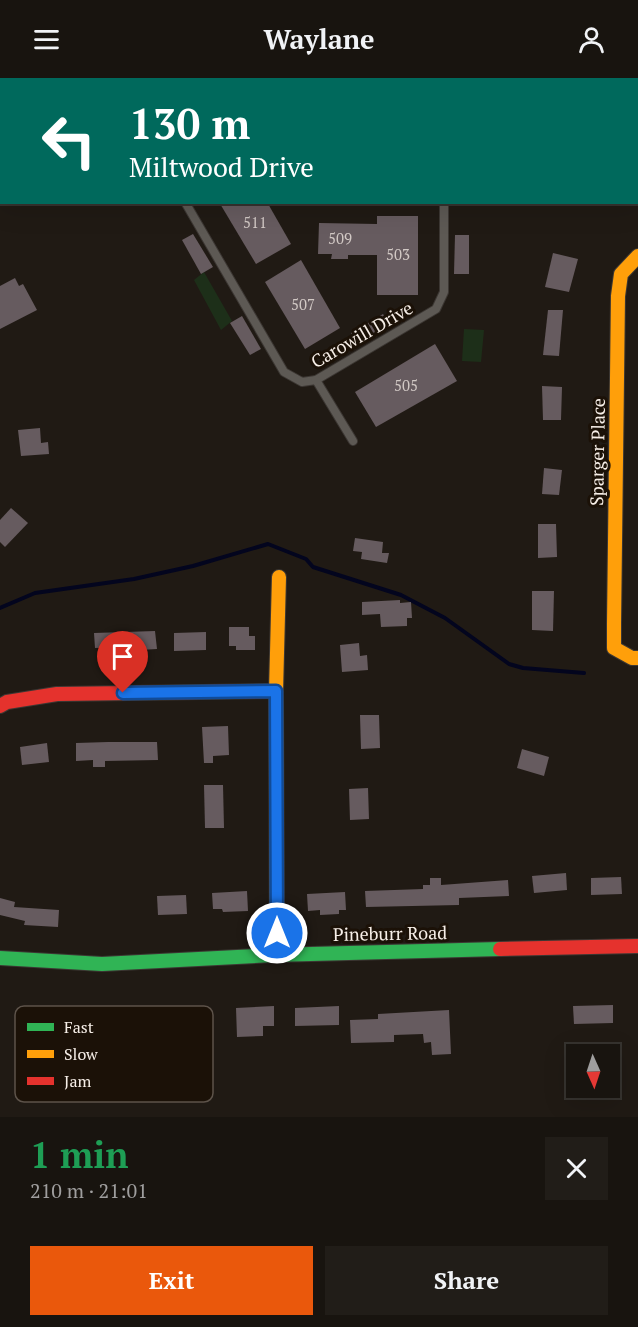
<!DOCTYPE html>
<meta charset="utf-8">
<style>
:root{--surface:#18140f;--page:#211d18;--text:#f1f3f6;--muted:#9f9e9e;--line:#36332f;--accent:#ea580c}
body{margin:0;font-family:"PT Serif",serif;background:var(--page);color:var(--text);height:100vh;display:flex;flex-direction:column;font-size:22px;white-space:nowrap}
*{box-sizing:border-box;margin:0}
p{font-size:20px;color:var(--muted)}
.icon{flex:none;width:33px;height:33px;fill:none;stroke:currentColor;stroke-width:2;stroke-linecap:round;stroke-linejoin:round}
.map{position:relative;height:1039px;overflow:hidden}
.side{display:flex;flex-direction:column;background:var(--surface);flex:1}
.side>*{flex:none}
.hud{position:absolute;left:0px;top:0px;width:639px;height:126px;box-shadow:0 6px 24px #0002,0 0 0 2px var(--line);background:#00695c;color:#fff;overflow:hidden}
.needle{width:39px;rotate:177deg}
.controls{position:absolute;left:566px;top:966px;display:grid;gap:12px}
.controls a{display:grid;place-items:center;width:54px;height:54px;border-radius:0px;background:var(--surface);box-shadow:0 6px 24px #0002,0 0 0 2px var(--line);font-size:30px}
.pin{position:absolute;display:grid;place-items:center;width:51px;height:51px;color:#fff;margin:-62px -26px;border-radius:50% 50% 50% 0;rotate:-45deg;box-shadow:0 0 6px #0007}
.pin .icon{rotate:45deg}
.me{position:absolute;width:66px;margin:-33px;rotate:0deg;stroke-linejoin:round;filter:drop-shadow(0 0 4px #0008)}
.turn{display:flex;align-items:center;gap:21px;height:126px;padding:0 30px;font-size:27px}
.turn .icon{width:78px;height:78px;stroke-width:2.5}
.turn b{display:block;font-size:42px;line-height:51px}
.round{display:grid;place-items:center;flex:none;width:63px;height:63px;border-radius:0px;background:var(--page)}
.headline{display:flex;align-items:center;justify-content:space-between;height:102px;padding:0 30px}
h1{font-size:36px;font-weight:800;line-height:45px;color:#1e9e55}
.cta{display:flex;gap:12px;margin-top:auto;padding:12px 30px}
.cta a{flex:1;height:69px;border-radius:0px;background:var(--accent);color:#fff;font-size:24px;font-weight:800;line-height:69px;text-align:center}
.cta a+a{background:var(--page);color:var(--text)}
header{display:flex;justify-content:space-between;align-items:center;height:78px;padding:0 30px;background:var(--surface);font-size:27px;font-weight:800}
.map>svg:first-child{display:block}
</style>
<header><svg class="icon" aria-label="menu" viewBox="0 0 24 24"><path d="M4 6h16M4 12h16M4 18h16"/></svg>Waylane<svg class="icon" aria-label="person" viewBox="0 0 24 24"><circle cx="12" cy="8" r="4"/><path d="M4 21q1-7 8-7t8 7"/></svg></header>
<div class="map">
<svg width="638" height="1039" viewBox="0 0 638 1039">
<rect width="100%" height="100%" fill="#201a14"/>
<g fill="#1d2f19">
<polygon points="204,194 232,243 221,252 194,202"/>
<polygon points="464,251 484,252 481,284 462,283"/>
</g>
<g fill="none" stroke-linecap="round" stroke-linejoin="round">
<polyline stroke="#03051e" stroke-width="4" points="0,530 35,515 134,501 193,488 268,466 306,481 313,489 401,517 445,540 509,586 523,590 584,595"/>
</g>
<g fill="#665b5f">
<polygon points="219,124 267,124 291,166 256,186"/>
<polygon points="377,138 418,138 418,217 377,217 377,177 348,177 348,181 331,181 332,176 318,176 319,145 377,146"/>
<polygon points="193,156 213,189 201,196 182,162"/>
<polygon points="455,157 469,157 469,196 454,196"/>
<polygon points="553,175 578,181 569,214 545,209"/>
<polygon points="301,182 340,250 305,271 265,204"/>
<polygon points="15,200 19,208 23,206 37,232 0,251 0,208"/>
<polygon points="548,232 563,232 559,278 543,277"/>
<polygon points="383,236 389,246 357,265 351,255"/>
<polygon points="242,238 261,271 250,277 230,245"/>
<polygon points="435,266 457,303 376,349 355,314"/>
<polygon points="542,308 562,309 561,342 543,342"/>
<polygon points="40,350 41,365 48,364 49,376 21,378 18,352"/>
<polygon points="544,390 562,392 559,417 542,416"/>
<polygon points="11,430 28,445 5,469 0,464 0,442"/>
<polygon points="538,446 556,446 557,479 538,480"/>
<polygon points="355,460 383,464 382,475 389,475 387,485 361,481 362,474 353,473"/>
<polygon points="532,513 554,513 553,553 532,552"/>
<polygon points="400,522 400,525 411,524 412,540 407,540 407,548 381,549 380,536 362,537 362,524"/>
<polygon points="229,549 249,549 249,558 255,558 255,572 236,572 236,568 229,568"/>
<polygon points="155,553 157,571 124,573 124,569 95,570 94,555"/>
<polygon points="206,554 206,572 174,573 174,555"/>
<polygon points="359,565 360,578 367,577 368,592 342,594 340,567"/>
<polygon points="360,637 379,637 380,670 361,671"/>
<polygon points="228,648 229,677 213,678 213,685 204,685 202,649"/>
<polygon points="108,664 157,664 158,682 105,683 105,689 93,689 93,682 76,683 76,665"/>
<polygon points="47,665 49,684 22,687 20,669"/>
<polygon points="522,671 549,679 544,698 517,690"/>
<polygon points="204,707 223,707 224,750 205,750"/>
<polygon points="368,710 369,741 350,742 349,711"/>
<polygon points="566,795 567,812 534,815 532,798"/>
<polygon points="621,799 622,816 591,817 591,800"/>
<polygon points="430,800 441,800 441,807 508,802 509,818 459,820 459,827 366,829 365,813 423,811 423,807 430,807"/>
<polygon points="247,813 248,833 223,834 222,831 213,831 212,815"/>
<polygon points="345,814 346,832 339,832 339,836 320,837 320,832 308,833 307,816"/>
<polygon points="186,817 187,836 158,837 157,818"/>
<polygon points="0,820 15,824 14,829 59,832 58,849 24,847 25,843 0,837"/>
<polygon points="613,927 613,945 574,946 573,928"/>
<polygon points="274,928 274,948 263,948 263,958 237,959 236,930"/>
<polygon points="339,928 339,947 295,948 295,930"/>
<polygon points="449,932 451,976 432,977 431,964 424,965 423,956 394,957 394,964 351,965 350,942 378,941 378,936"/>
</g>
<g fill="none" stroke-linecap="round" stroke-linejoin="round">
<defs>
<g id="lane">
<polyline points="309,0 310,2"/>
<polyline points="156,2 159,0"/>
<polyline points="469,2 472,0"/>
<polyline points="185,124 284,294 302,304 316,302 436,231 444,214 444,124"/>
<polyline points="316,302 353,363"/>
</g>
<polyline id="fast" points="0,880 102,886 273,877 500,871"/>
<g id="slow">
<polyline points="638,178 621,196 618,218 614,546 614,570 632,580 638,580"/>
<polyline points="277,877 276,613 279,499"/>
</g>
<g id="jam">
<polyline points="0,628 7,624 57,616 276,613"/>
<polyline points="500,871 638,868"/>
</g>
</defs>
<use href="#lane" stroke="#3c3733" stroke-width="10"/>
<use href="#fast" stroke="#3c3733" stroke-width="16"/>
<use href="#slow" stroke="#3c3733" stroke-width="16"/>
<use href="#jam" stroke="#3c3733" stroke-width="16"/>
<use href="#lane" stroke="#5d5954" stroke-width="8"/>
<use href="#fast" stroke="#30b455" stroke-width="14"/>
<use href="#slow" stroke="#ff9f0a" stroke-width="14"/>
<use href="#jam" stroke="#e5322d" stroke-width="14"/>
</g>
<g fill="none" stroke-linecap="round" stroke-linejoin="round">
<defs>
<polyline id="route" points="123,615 276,613 277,855"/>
</defs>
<use href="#route" stroke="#114b97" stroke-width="15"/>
<use href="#route" stroke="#1a73e8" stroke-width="10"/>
</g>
<g text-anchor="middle" stroke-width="6" stroke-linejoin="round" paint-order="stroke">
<g font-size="15" fill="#d2c9c5">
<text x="255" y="150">511</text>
<text x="340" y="166">509</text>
<text x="398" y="182">503</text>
<text x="303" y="232">507</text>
<text x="406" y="313">505</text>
</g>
<g font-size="18" fill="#f6eee7" stroke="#1b1107">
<text transform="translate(362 257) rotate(-30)" y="6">Carowill Drive</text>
<text transform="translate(598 374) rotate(-89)" y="6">Sparger Place</text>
<text transform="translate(390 856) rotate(-1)" y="6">Pineburr Road</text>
</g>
</g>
<rect x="15" y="928" width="198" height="96" rx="9" fill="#1b1107" stroke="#5d534a" stroke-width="1.5"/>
<rect x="27" y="945" width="27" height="8" fill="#30b455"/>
<rect x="27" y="972" width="27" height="8" fill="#ff9f0a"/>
<rect x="27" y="999" width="27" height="8" fill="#e5322d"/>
<g font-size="16" fill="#f6eee7">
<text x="64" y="955">Fast</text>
<text x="64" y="982">Slow</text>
<text x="64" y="1009">Jam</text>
</g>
</svg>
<div class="controls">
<a><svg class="needle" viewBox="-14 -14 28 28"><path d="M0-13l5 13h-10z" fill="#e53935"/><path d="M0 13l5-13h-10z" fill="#9f9e9e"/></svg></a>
</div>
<div class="pin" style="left:123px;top:615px;background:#d93025"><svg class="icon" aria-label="arrive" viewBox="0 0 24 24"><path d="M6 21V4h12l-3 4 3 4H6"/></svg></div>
<svg class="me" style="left:277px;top:855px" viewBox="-20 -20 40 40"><circle r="17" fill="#1a73e8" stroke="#fff" stroke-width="3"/><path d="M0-11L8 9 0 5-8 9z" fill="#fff"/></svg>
<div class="hud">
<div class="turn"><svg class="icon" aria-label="left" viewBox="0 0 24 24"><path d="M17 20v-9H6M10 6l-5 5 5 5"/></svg><div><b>130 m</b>Miltwood Drive</div></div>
</div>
</div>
<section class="side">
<div class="headline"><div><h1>1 min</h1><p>210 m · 21:01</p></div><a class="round"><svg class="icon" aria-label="close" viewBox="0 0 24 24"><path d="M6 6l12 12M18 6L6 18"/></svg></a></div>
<div class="cta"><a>Exit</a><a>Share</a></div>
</section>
